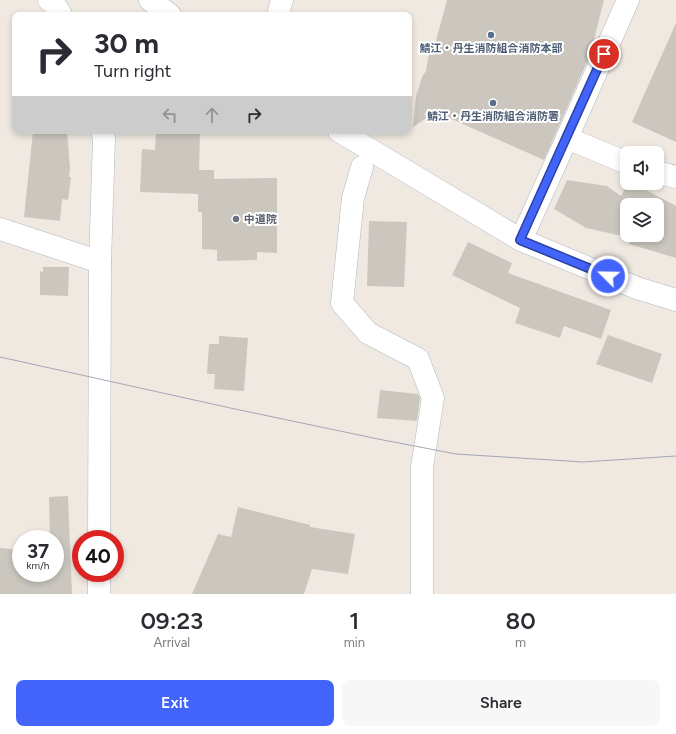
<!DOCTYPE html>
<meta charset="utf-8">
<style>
:root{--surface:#fff;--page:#f7f7f7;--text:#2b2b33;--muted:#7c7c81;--accent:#4264fb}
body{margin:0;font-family:Figtree,"Noto Sans JP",sans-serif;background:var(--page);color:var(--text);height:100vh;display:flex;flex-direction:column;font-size:15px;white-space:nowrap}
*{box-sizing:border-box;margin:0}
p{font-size:13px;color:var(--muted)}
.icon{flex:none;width:22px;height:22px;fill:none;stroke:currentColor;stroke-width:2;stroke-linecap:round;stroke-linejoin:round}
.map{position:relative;height:594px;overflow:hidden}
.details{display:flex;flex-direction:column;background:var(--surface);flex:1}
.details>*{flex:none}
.banner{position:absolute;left:12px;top:12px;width:400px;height:122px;border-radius:8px;box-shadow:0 2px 6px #0003;background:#fff;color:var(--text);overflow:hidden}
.controls{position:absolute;left:620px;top:146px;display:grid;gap:8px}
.controls a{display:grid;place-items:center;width:44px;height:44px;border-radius:8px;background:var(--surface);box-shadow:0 2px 6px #0003;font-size:20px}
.speed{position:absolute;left:12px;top:530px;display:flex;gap:8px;font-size:20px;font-weight:700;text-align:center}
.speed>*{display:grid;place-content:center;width:52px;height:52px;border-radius:50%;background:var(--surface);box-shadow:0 2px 6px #0003;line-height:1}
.speed small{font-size:10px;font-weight:400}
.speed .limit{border:6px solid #d22;background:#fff;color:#111}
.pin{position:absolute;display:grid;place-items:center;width:34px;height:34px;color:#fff;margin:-17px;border:2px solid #fff;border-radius:50%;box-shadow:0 1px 4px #0007}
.me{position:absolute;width:44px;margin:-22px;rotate:293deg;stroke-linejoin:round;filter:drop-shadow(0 0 3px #0008)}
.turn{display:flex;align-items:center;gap:14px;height:84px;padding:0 16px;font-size:18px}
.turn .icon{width:52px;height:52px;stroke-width:2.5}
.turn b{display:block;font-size:28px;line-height:34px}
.lanes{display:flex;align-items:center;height:38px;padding:0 16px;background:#0003;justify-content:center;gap:20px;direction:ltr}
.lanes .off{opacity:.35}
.eta{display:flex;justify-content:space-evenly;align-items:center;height:68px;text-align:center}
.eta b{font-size:24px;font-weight:600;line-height:28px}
.action{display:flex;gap:8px;margin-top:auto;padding:8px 16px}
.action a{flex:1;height:46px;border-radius:8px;background:var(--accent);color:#fff;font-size:16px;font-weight:600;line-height:46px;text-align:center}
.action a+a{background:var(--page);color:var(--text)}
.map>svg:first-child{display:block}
</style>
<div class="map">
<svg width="676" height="594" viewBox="0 0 676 594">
<rect width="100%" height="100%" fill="#efe9e1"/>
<g fill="#cbc7bf" fill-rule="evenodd">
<polygon points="447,0 604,0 590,55 544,160 436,112 413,127 416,96 422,77 426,71 430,47 434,48"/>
<polygon points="676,23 676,142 632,122"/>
<polygon points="33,131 67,131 70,168 69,177 71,177 68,200 62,199 60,221 24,217"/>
<polygon points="156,131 200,131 199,170 214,170 214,179 277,178 277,253 257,252 257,260 217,261 217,250 202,249 202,212 198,212 198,194 140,192 142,149 155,150"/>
<path d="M 567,180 L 607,186 L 621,196 L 628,183 L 633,183 L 676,206 L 676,258 L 629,244 L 631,238 L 586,228 L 554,209 ZM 627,205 L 657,205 L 657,235 L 627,235 Z"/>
<polygon points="369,221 407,222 404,287 367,286"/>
<polygon points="468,242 512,263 508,273 611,310 601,339 564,326 560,338 515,323 520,308 452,275"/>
<polygon points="43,267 69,267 68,296 40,295 40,271 43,272"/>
<polygon points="608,335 662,354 652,383 596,364"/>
<polygon points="219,336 248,338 244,391 214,389 215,374 207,374 209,344 219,344"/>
<polygon points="380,390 418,394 420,398 417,421 377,418"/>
<polygon points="68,496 72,594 0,594 0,548 21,550 21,573 55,573 55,539 50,539 49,497"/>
<polygon points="238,507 310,525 310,527 355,534 348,574 312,569 304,594 192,594 218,534 231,537"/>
</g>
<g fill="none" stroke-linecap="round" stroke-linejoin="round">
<defs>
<g id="minor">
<polyline points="49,0 55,5 61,15"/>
<polyline points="150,0 170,15"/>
<polyline points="278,15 282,0"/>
<polyline points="339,131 521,240 637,288 676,300"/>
<polyline points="567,138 627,163"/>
<polyline points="362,167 353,198 342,303 368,333 418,359 433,398 422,467 422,594"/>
<polyline points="657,172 676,177"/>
<polyline points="0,229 100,262"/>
<polyline points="521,240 567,138 628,0"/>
<polyline points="99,539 100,262 104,139 102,131"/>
<polyline points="99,594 99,573"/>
</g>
</defs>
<use href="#minor" stroke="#b4b7c1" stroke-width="23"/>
<use href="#minor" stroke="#fff" stroke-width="22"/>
<polyline stroke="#a3a6b8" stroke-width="1" points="0,357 235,409 378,439 456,454 583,462 676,456"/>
</g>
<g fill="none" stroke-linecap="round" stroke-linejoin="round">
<defs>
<polyline id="route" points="604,54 520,240 608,276"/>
</defs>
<use href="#route" stroke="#2b41a3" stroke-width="10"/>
<use href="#route" stroke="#4264fb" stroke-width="7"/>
</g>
<g fill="#5c6f8a" stroke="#fff" stroke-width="1.5">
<circle cx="491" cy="35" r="4"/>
<circle cx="493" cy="103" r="4"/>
</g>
<circle fill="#6b7280" stroke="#fff" stroke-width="1.5" cx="236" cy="219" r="4"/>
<g text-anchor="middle" stroke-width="4" stroke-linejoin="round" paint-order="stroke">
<g font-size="11" font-weight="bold" fill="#4e5e75" stroke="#fff">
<text x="491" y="52">鯖江・丹生消防組合消防本部</text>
<text x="493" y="120">鯖江・丹生消防組合消防署</text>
</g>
<g font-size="11" font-weight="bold" fill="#5b616d" stroke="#fff" text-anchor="start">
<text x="244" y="223">中道院</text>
</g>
</g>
</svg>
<div class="controls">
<a><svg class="icon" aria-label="sound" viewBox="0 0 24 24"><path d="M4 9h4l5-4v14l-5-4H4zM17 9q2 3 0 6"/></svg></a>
<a><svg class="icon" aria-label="layers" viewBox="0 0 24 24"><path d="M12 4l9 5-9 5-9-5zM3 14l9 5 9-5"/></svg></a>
</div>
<div class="speed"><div>37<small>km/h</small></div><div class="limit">40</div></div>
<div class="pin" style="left:604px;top:54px;background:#d93025"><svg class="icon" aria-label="arrive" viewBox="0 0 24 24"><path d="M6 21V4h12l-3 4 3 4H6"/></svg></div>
<svg class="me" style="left:608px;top:276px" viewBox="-20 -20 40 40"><circle r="17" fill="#4264fb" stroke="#fff" stroke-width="3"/><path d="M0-11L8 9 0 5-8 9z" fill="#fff"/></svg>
<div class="banner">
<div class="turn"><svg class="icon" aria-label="right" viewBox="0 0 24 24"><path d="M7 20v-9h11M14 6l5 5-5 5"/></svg><div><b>30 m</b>Turn right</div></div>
<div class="lanes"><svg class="icon off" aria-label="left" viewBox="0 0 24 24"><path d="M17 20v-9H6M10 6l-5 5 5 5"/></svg><svg class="icon off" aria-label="ahead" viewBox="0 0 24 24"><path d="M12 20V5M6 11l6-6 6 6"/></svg><svg class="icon" aria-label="right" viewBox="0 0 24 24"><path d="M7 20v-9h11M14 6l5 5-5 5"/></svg></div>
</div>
</div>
<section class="details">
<div class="eta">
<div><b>09:23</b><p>Arrival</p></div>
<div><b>1</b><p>min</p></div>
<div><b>80</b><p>m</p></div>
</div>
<div class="action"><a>Exit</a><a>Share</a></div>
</section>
